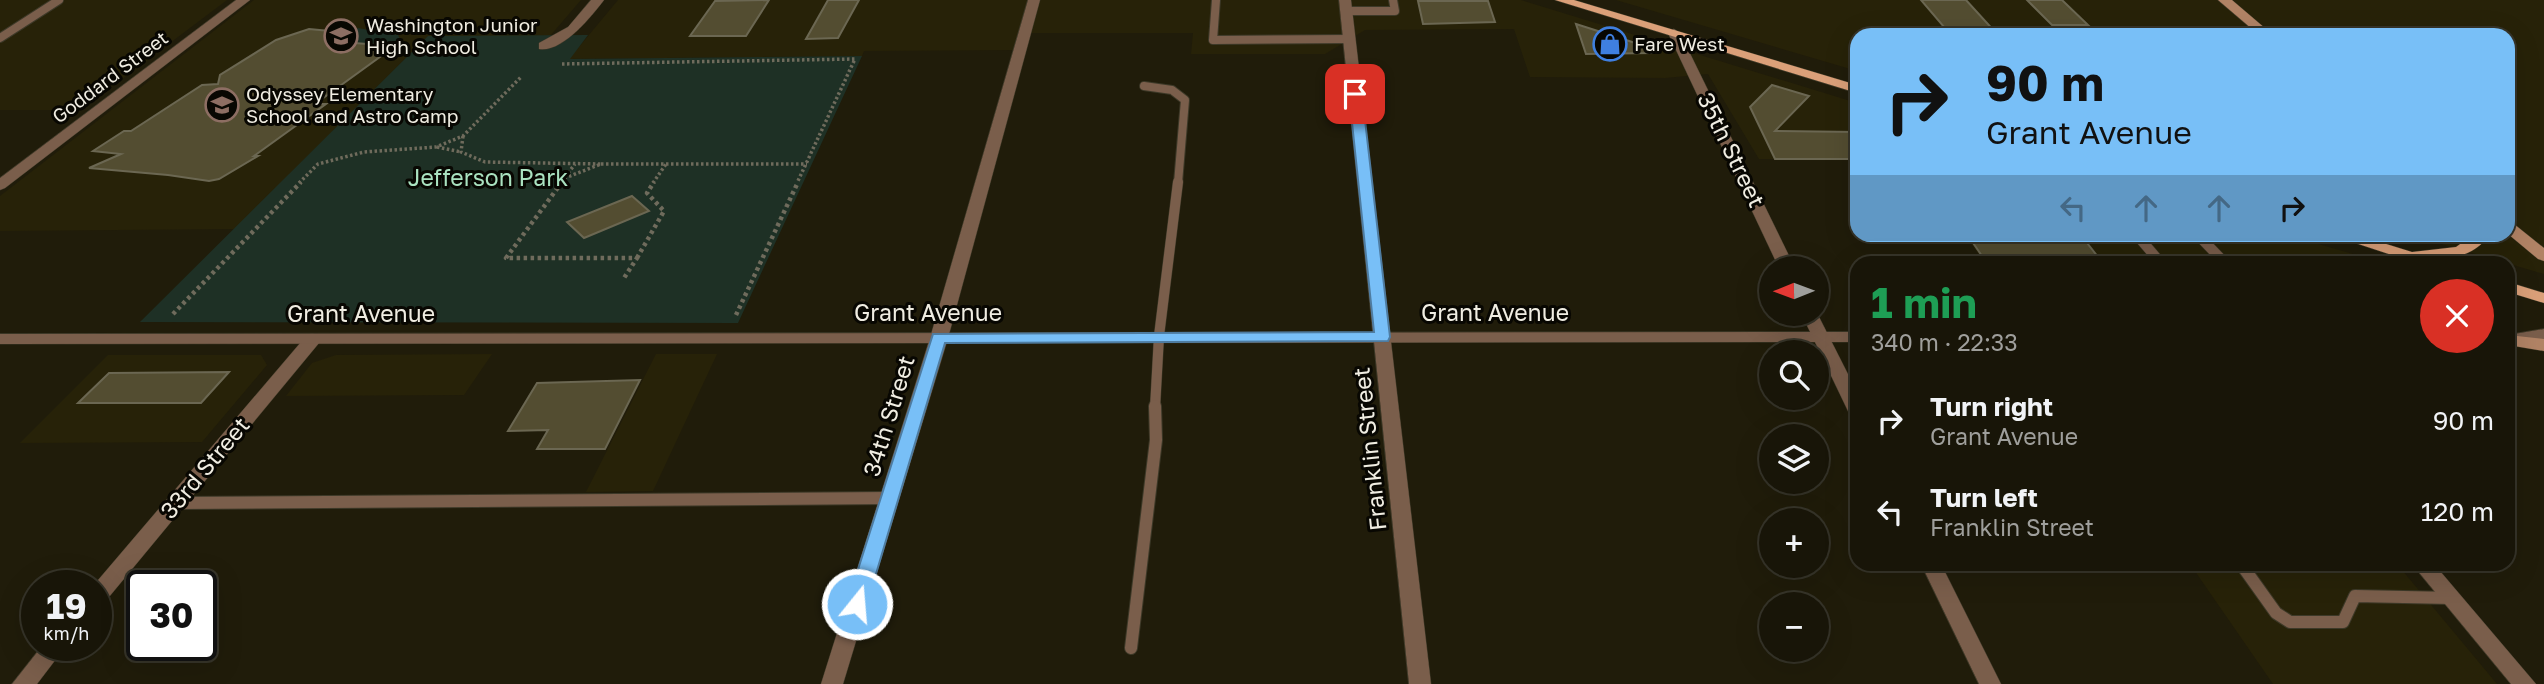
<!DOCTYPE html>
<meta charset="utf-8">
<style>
:root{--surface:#181508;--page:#211e12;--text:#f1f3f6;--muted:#9f9f9c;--line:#363429}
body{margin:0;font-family:"Golos Text",sans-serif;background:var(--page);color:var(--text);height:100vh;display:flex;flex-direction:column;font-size:26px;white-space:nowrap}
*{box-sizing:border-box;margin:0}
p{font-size:23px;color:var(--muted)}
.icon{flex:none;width:38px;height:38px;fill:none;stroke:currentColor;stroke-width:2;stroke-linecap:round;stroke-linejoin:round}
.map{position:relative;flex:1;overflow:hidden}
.sheet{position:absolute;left:1850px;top:256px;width:665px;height:315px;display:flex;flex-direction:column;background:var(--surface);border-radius:21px;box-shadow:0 7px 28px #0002,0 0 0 2px var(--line)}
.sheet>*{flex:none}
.guide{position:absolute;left:1850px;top:28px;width:665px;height:214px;border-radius:21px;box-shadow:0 7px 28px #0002,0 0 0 2px var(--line);background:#78bff7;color:#111;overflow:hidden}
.needle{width:46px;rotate:269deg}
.buttons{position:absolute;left:1759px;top:256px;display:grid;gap:14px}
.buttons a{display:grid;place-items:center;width:70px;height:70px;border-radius:50%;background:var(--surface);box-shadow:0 7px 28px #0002,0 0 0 2px var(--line);font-size:35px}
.speed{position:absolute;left:21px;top:570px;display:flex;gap:14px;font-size:35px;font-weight:700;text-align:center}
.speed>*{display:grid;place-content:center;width:91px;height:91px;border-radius:50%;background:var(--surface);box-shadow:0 7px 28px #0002,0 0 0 2px var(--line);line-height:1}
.speed small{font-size:18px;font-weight:400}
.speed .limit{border:4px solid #111;border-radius:10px;background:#fff;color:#111}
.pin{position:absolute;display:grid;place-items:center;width:60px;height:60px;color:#fff;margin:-30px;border-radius:14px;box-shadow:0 4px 10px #0006}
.me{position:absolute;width:77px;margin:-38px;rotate:17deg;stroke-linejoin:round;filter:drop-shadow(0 0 5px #0008)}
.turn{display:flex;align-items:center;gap:24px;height:147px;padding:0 21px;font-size:32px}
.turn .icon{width:91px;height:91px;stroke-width:2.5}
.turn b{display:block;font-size:49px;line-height:60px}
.lanes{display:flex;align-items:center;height:66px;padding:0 21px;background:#0003;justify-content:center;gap:35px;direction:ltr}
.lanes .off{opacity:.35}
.round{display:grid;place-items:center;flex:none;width:74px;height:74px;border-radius:37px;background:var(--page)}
.summary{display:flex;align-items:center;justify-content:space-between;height:119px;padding:0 21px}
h1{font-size:42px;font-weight:700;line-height:52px;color:#1e9e55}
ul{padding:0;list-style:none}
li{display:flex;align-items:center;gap:21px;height:91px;padding:0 21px}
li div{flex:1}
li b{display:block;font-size:26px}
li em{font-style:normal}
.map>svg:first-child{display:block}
</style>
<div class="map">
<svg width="2544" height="684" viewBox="0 0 2544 684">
<rect width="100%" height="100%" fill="#201c0a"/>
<g fill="#272208">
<polygon points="0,0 227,0 81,110 0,110"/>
<polygon points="254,0 581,0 550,36 428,36 236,229 0,231 0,196"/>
<polygon points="618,0 1521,0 1857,103 1857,159 1759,159 1708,74 1665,78 1530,77 1514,29 1365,30 1325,54 1191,54 1193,33 1031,33 1015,50 864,51 862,56 569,59"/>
<polygon points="1616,0 2544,0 2544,274 2411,235 2508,234 2508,35 1857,35 1857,71"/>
<polygon points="1965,235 2288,235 2380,262 1984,262"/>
<polygon points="492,354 464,395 286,396 312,363 336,355"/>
<polygon points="656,354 717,354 653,491 586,492"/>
<polygon points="108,355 261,355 267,365 202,442 20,443"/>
<polygon points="2190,564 2397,564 2497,684 2273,684"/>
</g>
<g fill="#1e3025">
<polygon points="358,28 398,35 400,39 392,46 335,43"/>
<polygon points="588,35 570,59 862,56 738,323 140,322 428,36"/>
</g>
<g fill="#534d31" stroke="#6b6752" stroke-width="2">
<polygon points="769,0 746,36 690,36 715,1"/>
<polygon points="828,0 859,0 838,38 806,39"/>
<polygon points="1921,0 1966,0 1997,34 1950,34"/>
<polygon points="2027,0 2062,0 2088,25 2052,25"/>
<polygon points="1418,1 1488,1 1495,22 1423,24"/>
<polygon points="1576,24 1654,49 1653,53 1586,54"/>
<polygon points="309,29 330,31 354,43 395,46 315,104 326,104 254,156 258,156 219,179 209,181 168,175 89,168 121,154 93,151 124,131 131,131 202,85 218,84 220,75 276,40"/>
<polygon points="1772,85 1809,96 1775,131 1857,132 1857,159 1775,159 1750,107"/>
<polygon points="632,196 649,211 584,238 567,222"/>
<polygon points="1967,234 2080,234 2102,262 1986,262"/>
<polygon points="229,372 201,403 78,403 109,373"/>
<polygon points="640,380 605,449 537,449 548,430 508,431 537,383"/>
</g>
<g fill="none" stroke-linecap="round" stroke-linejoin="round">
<defs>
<g id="service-far2">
<polyline points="1216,0 1213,40 1349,39"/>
<polyline points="1346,11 1395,11 1393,0"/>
<polyline points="0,38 59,0"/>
<polyline points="1144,86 1172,90 1185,100 1178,183"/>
</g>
<g id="service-far1">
<polyline points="2136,234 2160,262"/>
<polyline points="2197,234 2224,262"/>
<polyline points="1155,408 1159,336 1178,182"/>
</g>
<g id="service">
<polyline points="175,503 889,498"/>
<polyline points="2241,564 2276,613 2290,622 2343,622 2355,596 2452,598"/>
<polyline points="1131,648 1156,440 1155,406"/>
</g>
<g id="minor">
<polygon points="236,0 250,0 5,188 0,190 0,178"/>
<path d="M 591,0 L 604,0 C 591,17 562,53 539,49 L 539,43 L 568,27 Z"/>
<polygon points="1028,0 1040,0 948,338 843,684 821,684 930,338"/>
<polygon points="1339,0 1351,0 1431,684 1409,684"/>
<polygon points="1674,29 1680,33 1795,268 1779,268 1668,33"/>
<polygon points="1816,311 1857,392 1857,417 1850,415 1848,411 1801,313"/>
<polygon points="313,334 322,339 319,343 104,603 96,605 96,586 93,586 307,335"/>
<polygon points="1921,564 1941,564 2001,684 1979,684"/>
<polygon points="2412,564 2434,564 2536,684 2511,684"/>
<polygon points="42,646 66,646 37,684 12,684"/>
</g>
<g id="tertiary">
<polygon points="2544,329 2544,339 2508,345 2508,335"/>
<polygon points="1857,332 1857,342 0,344 0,334"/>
</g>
<g id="secondary">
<polygon points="2218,0 2232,0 2273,35 2259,35"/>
<polygon points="2508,222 2514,224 2544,248 2544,261 2538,259 2508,234"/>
<polygon points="2508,335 2544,339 2544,351 2508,345"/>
</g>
<g id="primary">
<polygon points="1555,0 1574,0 1857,85 1857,93"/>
<path d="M 2328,234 L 2354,234 L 2412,252 L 2456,247 L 2474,234 L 2490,234 C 2476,254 2458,258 2435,260 L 2436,262 L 2413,262 Z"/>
<polygon points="2508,282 2544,293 2544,303 2508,292"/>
</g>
</defs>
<use href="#service-far2" stroke="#3d3928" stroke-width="10"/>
<use href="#service-far1" stroke="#3d3928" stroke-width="11"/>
<use href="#service" stroke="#3d3928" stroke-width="14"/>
<use href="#minor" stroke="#3d3928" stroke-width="1"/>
<use href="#tertiary" stroke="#3d3928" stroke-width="1"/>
<use href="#secondary" stroke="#3d3928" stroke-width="1"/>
<use href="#primary" stroke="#3d3928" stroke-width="1"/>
<g stroke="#6f6b5c" stroke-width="3.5" stroke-dasharray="2.5 2.5" stroke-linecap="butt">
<polyline points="562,64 855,59 797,183"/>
<polyline points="463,136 461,152 485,162 601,164 565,178 561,183"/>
<polyline points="437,147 461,152"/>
<polyline points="601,164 807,164"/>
<polyline points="565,177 575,164"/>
<polyline points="299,183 318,164 364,152 436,147 463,136 522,76"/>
<polyline points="653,183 666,164"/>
</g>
<g stroke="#6f6b5c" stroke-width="4.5" stroke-dasharray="3.5 3.5" stroke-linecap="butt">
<polyline points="562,182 506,258 637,258 624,278"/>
<polyline points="637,258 664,211 647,193 654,182"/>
<polyline points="173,314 301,182"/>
<polyline points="736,315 798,182"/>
</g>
<use href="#service-far2" stroke="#7a5e4b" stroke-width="8"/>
<use href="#service-far1" stroke="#7a5e4b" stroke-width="10"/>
<use href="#service" stroke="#7a5e4b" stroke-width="12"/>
<use href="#minor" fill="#7a5e4b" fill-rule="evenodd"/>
<use href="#tertiary" fill="#7a5e4b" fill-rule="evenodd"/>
<use href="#secondary" fill="#b18365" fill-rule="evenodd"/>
<use href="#primary" fill="#dba079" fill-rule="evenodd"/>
</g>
<polygon fill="#78bff7" stroke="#4e7ca1" stroke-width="2" points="1355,90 1362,94 1390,337 1388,341 945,343 867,604 864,610 857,612 850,610 847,604 933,334 1374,332 1349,94"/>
<defs>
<symbol id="school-ring" viewBox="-11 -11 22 22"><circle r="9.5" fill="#080702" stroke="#8d6e63" stroke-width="1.5"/><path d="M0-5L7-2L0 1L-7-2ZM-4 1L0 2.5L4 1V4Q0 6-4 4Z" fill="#8d6e63"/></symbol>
<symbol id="shop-ring" viewBox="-11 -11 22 22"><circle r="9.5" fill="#080702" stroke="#3f7fe0" stroke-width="1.5"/><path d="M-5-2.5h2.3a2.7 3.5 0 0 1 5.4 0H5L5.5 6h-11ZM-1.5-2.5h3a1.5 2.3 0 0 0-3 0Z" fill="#3f7fe0"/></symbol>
</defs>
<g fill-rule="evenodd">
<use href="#school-ring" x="322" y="17" width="38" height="38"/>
<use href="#shop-ring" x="1591" y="25" width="38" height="38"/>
<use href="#school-ring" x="203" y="86" width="38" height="38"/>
</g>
<g text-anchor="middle" stroke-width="6" stroke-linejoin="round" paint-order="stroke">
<g font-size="19" fill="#f0ede2" stroke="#080702" text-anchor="start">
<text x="366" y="32">Washington Junior<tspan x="366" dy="22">High School</tspan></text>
<text x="1634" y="51">Fare West</text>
<text x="246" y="101">Odyssey Elementary<tspan x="246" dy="22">School and Astro Camp</tspan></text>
</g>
<g font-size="19" fill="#f0ede2" stroke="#080702">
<text transform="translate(110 77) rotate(-37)" y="7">Goddard Street</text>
</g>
<g font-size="23" fill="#f0ede2" stroke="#080702">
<text transform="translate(1731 150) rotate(64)" y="8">35th Street</text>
<text x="928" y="321">Grant Avenue</text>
<text x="1495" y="321">Grant Avenue</text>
<text x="361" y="322">Grant Avenue</text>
<text transform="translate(889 416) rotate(-73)" y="8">34th Street</text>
<text transform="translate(1370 449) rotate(-96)" y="8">Franklin Street</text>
<text transform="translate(205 468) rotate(-50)" y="8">33rd Street</text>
</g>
<g font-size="23" fill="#aae2c0" stroke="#080702">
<text x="488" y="186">Jefferson Park</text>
</g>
</g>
</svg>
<div class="buttons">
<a><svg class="needle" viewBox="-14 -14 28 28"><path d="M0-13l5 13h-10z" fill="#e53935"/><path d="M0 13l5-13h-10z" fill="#9f9f9c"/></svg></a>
<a><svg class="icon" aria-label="search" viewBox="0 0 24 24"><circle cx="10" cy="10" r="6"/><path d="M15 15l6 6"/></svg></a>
<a><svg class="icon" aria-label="layers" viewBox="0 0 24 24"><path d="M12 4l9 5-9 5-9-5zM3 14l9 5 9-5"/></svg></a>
<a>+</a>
<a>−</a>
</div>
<div class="speed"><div>19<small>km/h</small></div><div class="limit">30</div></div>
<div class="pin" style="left:1355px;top:94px;background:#d93025"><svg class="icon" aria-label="arrive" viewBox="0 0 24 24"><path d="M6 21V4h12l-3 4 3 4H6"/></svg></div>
<svg class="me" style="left:857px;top:604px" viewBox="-20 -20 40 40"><circle r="17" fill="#78bff7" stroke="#fff" stroke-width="3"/><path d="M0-11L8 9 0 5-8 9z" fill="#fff"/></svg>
<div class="guide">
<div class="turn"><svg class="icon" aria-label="right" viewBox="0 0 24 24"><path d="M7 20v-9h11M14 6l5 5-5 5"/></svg><div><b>90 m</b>Grant Avenue</div></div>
<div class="lanes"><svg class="icon off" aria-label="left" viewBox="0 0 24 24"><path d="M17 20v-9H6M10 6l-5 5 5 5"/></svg><svg class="icon off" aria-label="ahead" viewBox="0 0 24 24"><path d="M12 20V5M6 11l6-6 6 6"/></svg><svg class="icon off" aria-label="ahead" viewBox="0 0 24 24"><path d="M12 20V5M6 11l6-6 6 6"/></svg><svg class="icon" aria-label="right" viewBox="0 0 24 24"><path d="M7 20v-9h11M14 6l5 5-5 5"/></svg></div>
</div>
<section class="sheet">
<div class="summary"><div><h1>1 min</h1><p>340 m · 22:33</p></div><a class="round" style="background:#d93025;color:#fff"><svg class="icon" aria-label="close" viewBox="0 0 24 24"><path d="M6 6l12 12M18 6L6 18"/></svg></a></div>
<ul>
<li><svg class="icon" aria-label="right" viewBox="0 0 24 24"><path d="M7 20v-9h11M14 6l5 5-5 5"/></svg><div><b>Turn right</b><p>Grant Avenue</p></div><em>90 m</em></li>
<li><svg class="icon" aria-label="left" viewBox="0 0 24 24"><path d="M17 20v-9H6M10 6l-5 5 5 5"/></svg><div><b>Turn left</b><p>Franklin Street</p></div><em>120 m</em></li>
</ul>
</section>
</div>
